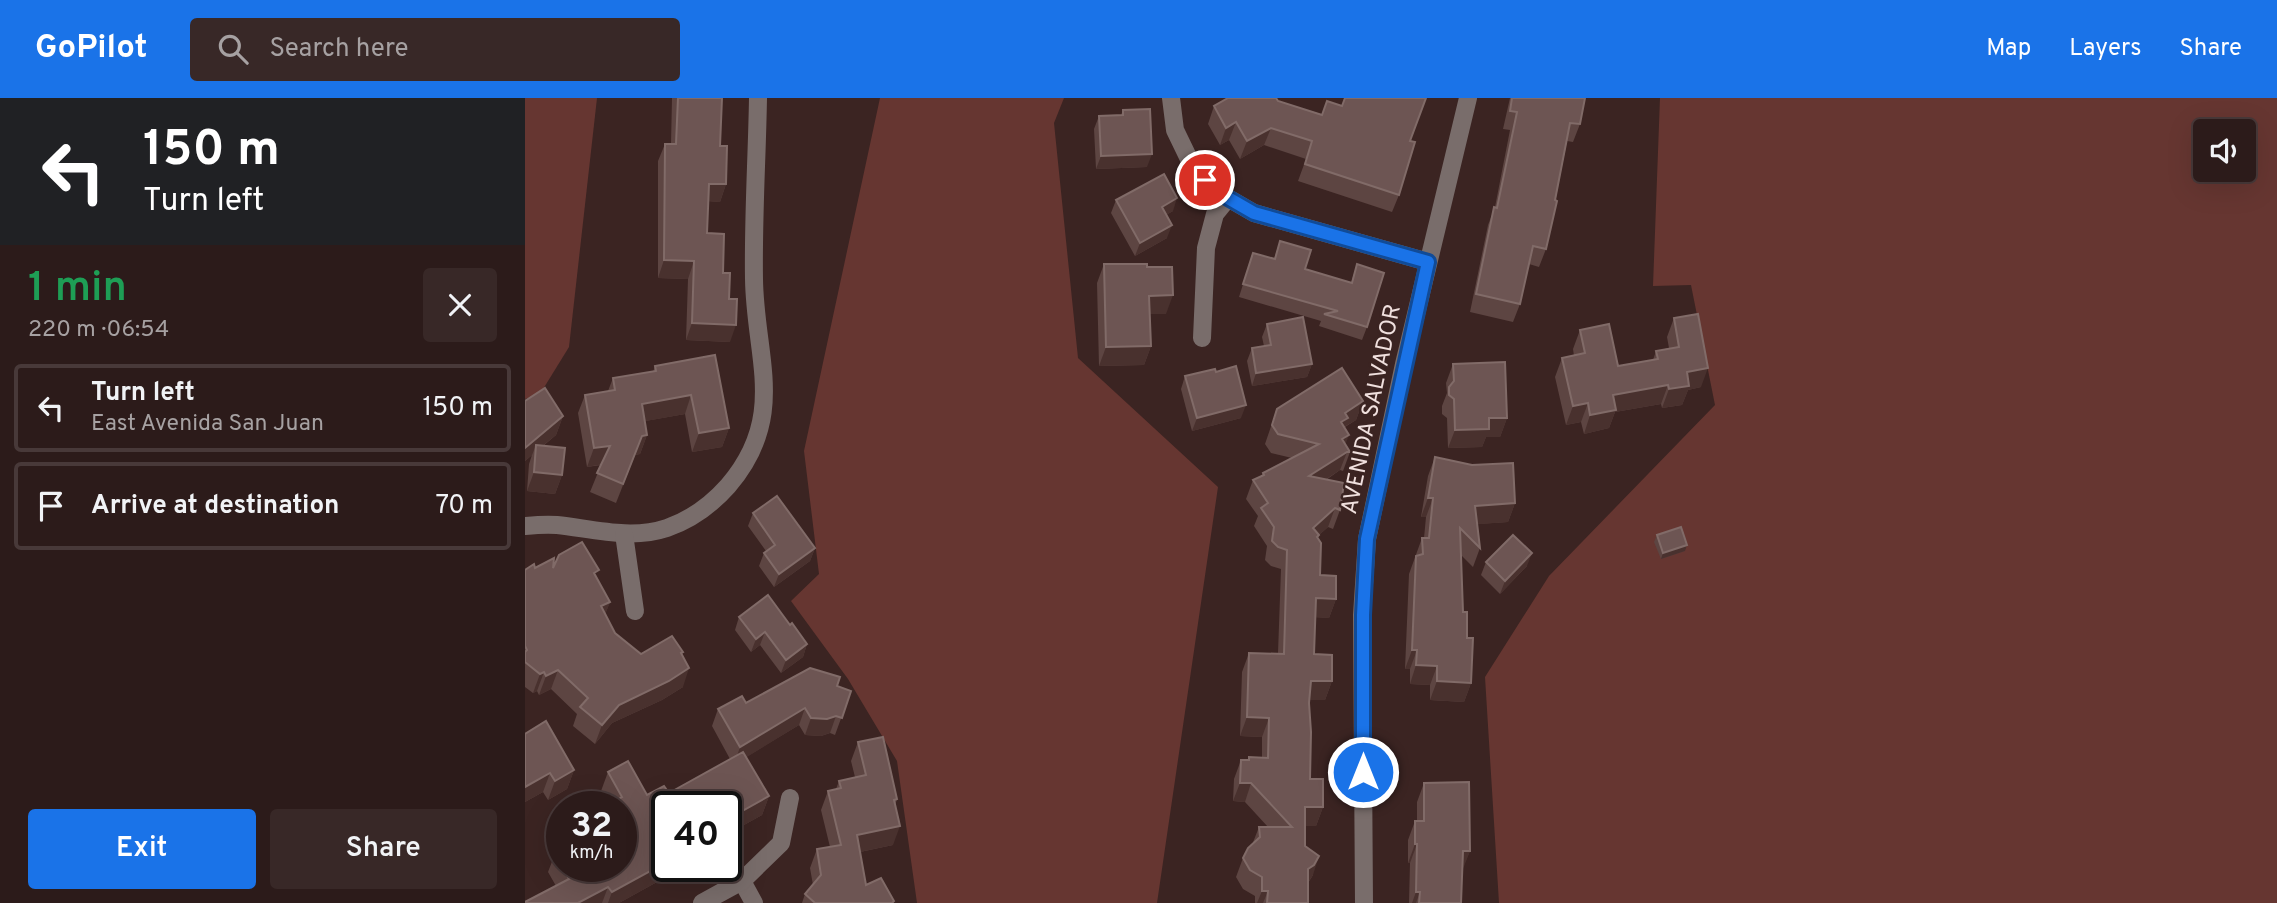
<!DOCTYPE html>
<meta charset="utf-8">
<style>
:root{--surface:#2c1b1a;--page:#382827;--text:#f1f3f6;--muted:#a6a1a2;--line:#483939;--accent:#1a73e8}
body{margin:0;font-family:Overpass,sans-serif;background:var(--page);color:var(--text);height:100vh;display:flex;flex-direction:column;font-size:26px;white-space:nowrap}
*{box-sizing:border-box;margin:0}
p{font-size:23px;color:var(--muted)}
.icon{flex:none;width:38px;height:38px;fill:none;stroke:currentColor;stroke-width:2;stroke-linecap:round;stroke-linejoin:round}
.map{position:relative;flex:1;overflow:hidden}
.details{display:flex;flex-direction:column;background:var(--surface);width:525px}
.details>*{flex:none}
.guide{background:#202124;color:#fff;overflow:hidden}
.fabs{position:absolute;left:1668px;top:21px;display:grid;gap:14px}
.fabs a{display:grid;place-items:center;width:63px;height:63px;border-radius:7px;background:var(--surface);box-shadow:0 7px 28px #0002,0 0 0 2px var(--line);font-size:35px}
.speed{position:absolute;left:21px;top:693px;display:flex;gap:14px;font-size:35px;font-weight:700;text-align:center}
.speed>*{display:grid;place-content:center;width:91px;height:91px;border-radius:50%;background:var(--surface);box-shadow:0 7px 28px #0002,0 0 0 2px var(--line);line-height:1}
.speed small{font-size:18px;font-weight:400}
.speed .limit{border:4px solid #111;border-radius:10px;background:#fff;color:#111}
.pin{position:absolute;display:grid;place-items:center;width:60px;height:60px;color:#fff;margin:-30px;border:4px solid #fff;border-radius:50%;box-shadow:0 2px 7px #0007}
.me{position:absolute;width:77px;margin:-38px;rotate:0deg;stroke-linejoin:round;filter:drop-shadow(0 0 5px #0008)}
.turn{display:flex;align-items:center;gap:24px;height:147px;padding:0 28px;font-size:32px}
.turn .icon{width:91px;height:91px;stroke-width:2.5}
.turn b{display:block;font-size:49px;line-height:60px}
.round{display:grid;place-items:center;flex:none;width:74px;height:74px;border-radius:7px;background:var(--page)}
.headline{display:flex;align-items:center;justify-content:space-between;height:119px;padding:0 28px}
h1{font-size:42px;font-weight:600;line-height:52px;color:#1e9e55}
.action{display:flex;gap:14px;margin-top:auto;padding:14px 28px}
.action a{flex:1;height:80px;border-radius:7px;background:var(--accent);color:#fff;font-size:28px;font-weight:600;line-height:80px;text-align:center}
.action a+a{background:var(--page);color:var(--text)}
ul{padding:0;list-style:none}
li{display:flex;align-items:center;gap:21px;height:88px;margin:0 14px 10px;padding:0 14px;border:4px solid var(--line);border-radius:7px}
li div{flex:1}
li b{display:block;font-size:26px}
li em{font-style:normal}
header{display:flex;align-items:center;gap:42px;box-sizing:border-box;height:98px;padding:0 35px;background:var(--accent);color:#fff}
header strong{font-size:33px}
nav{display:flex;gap:38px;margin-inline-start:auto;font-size:24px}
.search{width:490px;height:63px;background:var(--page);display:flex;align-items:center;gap:18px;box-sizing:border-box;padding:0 24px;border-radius:7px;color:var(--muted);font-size:26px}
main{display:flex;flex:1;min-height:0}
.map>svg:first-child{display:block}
</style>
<header>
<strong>GoPilot</strong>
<div class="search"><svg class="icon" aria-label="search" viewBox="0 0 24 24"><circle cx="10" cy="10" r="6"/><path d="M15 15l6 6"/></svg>Search here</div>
<nav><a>Map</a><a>Layers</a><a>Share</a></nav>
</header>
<main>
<section class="details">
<div class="guide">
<div class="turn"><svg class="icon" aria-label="left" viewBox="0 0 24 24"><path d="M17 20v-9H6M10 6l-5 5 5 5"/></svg><div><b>150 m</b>Turn left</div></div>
</div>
<div class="headline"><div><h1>1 min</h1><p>220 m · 06:54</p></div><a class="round"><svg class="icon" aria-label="close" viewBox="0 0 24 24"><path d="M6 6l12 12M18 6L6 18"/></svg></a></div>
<ul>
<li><svg class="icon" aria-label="left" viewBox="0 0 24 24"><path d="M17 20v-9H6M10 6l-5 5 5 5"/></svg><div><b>Turn left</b><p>East Avenida San Juan</p></div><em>150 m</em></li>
<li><svg class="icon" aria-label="arrive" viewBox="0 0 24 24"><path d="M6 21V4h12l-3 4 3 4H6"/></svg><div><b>Arrive at destination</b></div><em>70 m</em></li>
</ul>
<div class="action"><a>Exit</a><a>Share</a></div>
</section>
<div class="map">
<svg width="1752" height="805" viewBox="0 0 1752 805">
<rect width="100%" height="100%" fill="#3b2422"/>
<g fill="#663631" fill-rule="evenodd">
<polygon points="0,0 72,0 44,249 15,296 0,301"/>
<polygon points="355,0 539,0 529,25 553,260 693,389 632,805 392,805 372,663 323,581 266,503 294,476 279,353"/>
<path d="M 1135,0 L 1752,0 L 1752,805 L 974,805 L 960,579 L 1024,478 L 1190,307 L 1166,187 L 1128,188 ZM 1680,33 L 1718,33 L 1718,72 L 1680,72 Z"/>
</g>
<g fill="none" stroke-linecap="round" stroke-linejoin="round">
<g stroke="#796d6b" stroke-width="18">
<polyline points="646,0 650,32 664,61 680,82 703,100 729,115 903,164"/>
<polyline points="677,240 681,150 690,116 703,100"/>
<path d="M 0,428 C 10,427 21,426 32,427 C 68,431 106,442 142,430 C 165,422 187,406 203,388 C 263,318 230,260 229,181 C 228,120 232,60 233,0"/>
<polyline points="99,436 110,513"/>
<polyline points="217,783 229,805"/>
<polyline points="177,805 217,783 256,745 265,700"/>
<polyline points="839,805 837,517 842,441 879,266 943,0"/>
</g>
</g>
<g fill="#5d4542">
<polygon points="147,0 197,0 195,48 201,86 195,104 183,103 182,135 198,175 204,201 205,244 161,242 163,181 133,180 133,63 140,46 146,46"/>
<polygon points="701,0 751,0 753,3 885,43 874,97 867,114 773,83 781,61 739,47 715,61 704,42 695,47 683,26 689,8 700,2"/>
<polygon points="985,0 1060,0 1055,26 1048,44 1042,43 1021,151 1014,169 1004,166 995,206 988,224 945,214 963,127 970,109 985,32 978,31"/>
<polygon points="598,12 622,69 571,71 569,31 574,18 596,17"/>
<polygon points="591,102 648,113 641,117 642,140 610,158 586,115"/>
<polygon points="755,143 780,171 826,185 832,166 842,229 837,242 794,228 796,223 714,199 728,155 749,161"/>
<polygon points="579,166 622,169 641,216 625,216 626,248 619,267 574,268 572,185"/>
<polygon points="1149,220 1176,289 1163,292 1157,307 1137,310 1136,306 1090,314 1084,330 1059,336 1056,324 1041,327 1030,279 1037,260 1049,258 1048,251 1055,232 1093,268 1128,262 1131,253 1144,250 1142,239"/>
<polygon points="742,226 787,266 782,279 727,288 722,263 727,250 739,248 737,239"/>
<polygon points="190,257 204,330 197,349 167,354 160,316 120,323 122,337 115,356 110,357 91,405 65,394 76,367 62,369 53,315 60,297 83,293 88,280 128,274 130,268"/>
<polygon points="928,266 982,320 975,339 961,339 957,349 923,350 922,320 917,316 917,308 922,295 921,285"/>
<polygon points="691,274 716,320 667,333 656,291 660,278"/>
<polygon points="0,303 38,318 31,337 18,348 37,377 30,396 2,393 4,366 7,357 0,363"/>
<polygon points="838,303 831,322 820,329 820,347 825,354 818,373 815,372 801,382 815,412 808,431 803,429 794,437 793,440 795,477 811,501 804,520 790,519 789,556 807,583 800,602 784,602 785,681 798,709 791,728 780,728 780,748 788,777 783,785 783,805 730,805 730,798 718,791 711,779 718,760 727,747 734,729 743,729 720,704 708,703 709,681 716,662 723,662 724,659 737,659 737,639 715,638 717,574 724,555 753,555 756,471 746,468 740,462 742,448 729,428 733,418 721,401 728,382 737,378 738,375 767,360 746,355 740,346 752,311"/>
<polygon points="910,359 990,405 983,424 952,426 955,450 948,469 936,457 938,514 946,585 939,604 905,602 905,587 885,586 885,571 880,571 884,476 897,440 899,440 901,419 896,419 903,378"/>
<polygon points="228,415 290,450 285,463 249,489 234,468 239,455 241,453 223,428"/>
<polygon points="1132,437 1160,453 1136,461 1129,444"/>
<polygon points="961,464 1002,468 975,496 956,477"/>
<polygon points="10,470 28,470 71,479 85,504 80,516 90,535 116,556 158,554 157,557 158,589 137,602 87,625 70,646 48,628 52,616 26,591 14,597 12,593 8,595 0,589 0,472"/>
<polygon points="214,519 265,527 282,546 278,559 256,575 235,547 226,554 210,532"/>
<polygon points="312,588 326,593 310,637 305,635 296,638 280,637 274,627 221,659 244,698 237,717 201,737 201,709 142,768 161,768 94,805 0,805 31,788 23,774 28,761 24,754 31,735 37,732 37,768 84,706 76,693 83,674 122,697 144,695 205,661 187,628 193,611"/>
<polygon points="0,636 49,672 42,691 23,702 18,694 0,704"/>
<polygon points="333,644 372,701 370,708 368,747 335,754 341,787 369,803 369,805 277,805 280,796 288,787 285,770 292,751 305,749 296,712 303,693 311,691 314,683 330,679 326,663"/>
<polygon points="899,685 945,753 937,771 936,805 884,805 885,765 883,765 883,742 890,723 892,723 892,704"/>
</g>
<g fill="#49312e">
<polygon points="711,24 704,42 695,47 701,30"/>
<polygon points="746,30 739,47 715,61 722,43"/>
<polygon points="627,56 622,69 571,71 576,58"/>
<polygon points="184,86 201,86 195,104 178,103"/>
<polygon points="652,100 648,113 632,122 637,109"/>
<polygon points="647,127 642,140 610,158 615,145"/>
<polygon points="139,162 169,163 163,181 133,180"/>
<polygon points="648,197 641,216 617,216 624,198"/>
<polygon points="167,225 211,227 205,244 161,242"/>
<polygon points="626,248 619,267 574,268 581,249"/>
<polygon points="787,266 782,279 727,288 731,275"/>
<polygon points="1183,270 1176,289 1163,292 1157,307 1137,310 1144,291 1162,274"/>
<polygon points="1143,287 1136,306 1090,314 1084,330 1059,336 1065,317 1088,297"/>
<polygon points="166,297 160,316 110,325 117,306"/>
<polygon points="838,303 831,322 819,329 809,343 820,315"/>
<polygon points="1063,305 1056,324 1041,327 1048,308"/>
<polygon points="721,307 716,320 667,333 672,320"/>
<polygon points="38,318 31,337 10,354 11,347 7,357 0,363 0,350"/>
<polygon points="964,320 982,320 975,339 961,339 957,349 923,350 930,332"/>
<polygon points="204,330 197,349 167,354 174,335"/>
<polygon points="122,337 115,356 110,357 91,405 117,338"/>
<polygon points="824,337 817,355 817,341"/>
<polygon points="85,348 78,366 62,369 69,350"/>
<polygon points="822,354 815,372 777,397 784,378"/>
<polygon points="9,374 37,377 30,396 2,393"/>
<polygon points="903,400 908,400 901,419 896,419"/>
<polygon points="990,405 983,424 943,427 950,408"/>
<polygon points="810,410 803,429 794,437 787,456 792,439 788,430"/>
<polygon points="1162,447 1160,453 1136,461 1138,455"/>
<polygon points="290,450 285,463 249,489 254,476"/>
<polygon points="1007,455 1002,468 975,496 980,483"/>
<polygon points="791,500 811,501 804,520 784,519"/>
<polygon points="85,504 78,522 76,508"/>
<polygon points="240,534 235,547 226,554 231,541"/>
<polygon points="282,546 278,559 256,575 261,562"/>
<polygon points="887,552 892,552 885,571 880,571"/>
<polygon points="891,567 912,568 905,587 885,586"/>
<polygon points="164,570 158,589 137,602 87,625 70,646 77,627 94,607"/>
<polygon points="33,572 26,591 14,597 21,578"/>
<polygon points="19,574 12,593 8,595 15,576"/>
<polygon points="786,583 807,583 800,602 779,602"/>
<polygon points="912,583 946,585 939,604 905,602"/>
<polygon points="280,610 274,627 209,667 215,649"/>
<polygon points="311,618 305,635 296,638 280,637 286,620"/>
<polygon points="722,619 744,620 737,639 715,638"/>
<polygon points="49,672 42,691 23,702 30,683"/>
<polygon points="25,675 18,694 0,704 0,689"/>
<polygon points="715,685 726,685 720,704 708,703"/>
<polygon points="244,698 237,717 201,737 201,722"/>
<polygon points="780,709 798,709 791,728 773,728"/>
<polygon points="375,728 368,747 325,756 332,737"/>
<polygon points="890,746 892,746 885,765 883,765"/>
<polygon points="938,753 945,753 938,771 931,771"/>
<polygon points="794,758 788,777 782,786 783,771"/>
<polygon points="142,764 142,768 161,768 94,805 83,805 87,794"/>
<polygon points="83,789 77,805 53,805"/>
<polygon points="737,793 743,793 738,805 732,805"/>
<polygon points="891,794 895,794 891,805 887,805"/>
</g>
<g fill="#6d5553" stroke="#816b68" stroke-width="2">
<polygon points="153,0 197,0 195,48 202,48 201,86 184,86 182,135 199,136 198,175 205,175 204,201 212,201 211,227 167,225 169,163 139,162 140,46 151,46"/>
<polygon points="703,0 751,0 753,3 797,17 802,3 817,8 820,0 901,0 885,43 890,44 874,97 780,66 787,43 746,30 722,43 711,24 701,30 689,8"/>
<polygon points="987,0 1060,0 1055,26 1045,25 1030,102 1032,103 1021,151 1008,148 995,206 951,196 969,109 972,110 992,14 985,13"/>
<polygon points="625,11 627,56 576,58 574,18 598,17 598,12"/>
<polygon points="639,76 652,100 637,109 647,127 615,145 591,102"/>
<polygon points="755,143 786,152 780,171 827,185 832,166 859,175 842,229 799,216 813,213 718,186 728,155 750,161"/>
<polygon points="579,166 622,166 622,169 647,169 648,197 624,198 626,248 581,249"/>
<polygon points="1173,216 1183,270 1162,274 1164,288 1144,291 1143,287 1088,297 1091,312 1065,317 1063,305 1048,308 1037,260 1060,255 1055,232 1084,226 1093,268 1133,261 1131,253 1154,249 1149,220"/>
<polygon points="778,219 787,266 731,275 727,250 746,247 742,226"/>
<polygon points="190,257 204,330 174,335 166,297 117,306 122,337 117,338 98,386 72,375 85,348 69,350 60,297 90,292 88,280 131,273 130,268"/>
<polygon points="980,264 982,320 964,320 964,331 930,332 929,301 924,297 924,289 929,283 928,266"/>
<polygon points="711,268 721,307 672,320 660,278 690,271 691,274"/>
<polygon points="817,270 838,303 820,315 823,320 816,324 824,337 817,341 825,354 822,354 784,378 819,385 815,412 810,410 788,430 794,437 792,439 796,445 795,477 811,478 811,501 791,500 789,556 807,557 807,583 786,583 784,605 786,634 785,681 798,681 798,709 780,709 780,748 794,758 789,767 783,771 783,805 742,805 743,793 737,793 737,779 725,772 718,760 723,750 735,739 734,729 767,729 726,685 715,685 716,662 724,662 724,659 743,660 744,620 722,619 724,555 759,556 762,452 753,449 747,443 749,429 736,410 743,405 728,382 739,377 738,375 794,346 753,336 747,327 752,311"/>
<polygon points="20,290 38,318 0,350 0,303"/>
<polygon points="11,347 40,350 37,377 9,374"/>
<polygon points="910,359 947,367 988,365 990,405 950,408 955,450 935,430 938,514 942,514 942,540 948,540 946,585 912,583 912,568 891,567 892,552 887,552 891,458 898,456 897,440 904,440 908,400 903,400"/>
<polygon points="252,398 290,450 254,476 239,455 250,447 228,415"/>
<polygon points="1156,429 1162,447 1138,455 1132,437"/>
<polygon points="988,437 1007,455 980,483 961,464"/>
<polygon points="57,444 74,472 69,475 85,504 76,508 90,535 116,556 147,538 158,554 156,555 164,570 144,583 94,607 77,627 55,609 63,600 33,572 21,578 19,574 15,576 0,564 0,554 2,552 0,548 0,472 9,466 10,470 29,460 28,470 34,457"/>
<polygon points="243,497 265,527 267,525 282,546 261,562 240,534 231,541 214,519"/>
<polygon points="285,570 315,579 312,588 326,593 317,620 311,618 302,621 286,620 280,610 215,649 193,611 217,598 221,605"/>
<polygon points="21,623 49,672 30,683 25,675 0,689 0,636"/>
<polygon points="358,639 372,701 369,702 375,728 332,737 341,787 356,780 369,803 367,805 290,805 280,796 296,777 292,751 316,747 303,693 316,690 314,683 341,677 333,644"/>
<polygon points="218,654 244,698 201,722 201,709 142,709 142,764 87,794 83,789 53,805 0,805 0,804 44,781 37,768 96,768 96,709 79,709 97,699 83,674 103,663 122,697 139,688 144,695"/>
<polygon points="944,684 945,753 938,753 936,805 894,805 895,794 891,794 892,746 890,746 890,723 899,723 899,685"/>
<polygon points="37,732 37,746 31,735"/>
<polygon points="37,751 37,767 30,755"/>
</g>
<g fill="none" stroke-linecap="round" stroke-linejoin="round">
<defs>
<polyline id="route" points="680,82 703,100 729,115 903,164 842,441 838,517 838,674"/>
</defs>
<use href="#route" stroke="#114b97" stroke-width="18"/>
<use href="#route" stroke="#1a73e8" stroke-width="12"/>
</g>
<g text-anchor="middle" stroke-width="5" stroke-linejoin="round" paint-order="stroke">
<g font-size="23" fill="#f0e0de" stroke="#3b2422">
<text transform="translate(845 311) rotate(-78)" y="8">AVENIDA SALVADOR</text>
</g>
</g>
</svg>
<div class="fabs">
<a><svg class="icon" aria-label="sound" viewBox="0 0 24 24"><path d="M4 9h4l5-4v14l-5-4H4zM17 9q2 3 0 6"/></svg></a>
</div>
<div class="speed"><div>32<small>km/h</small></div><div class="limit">40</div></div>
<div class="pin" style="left:680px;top:82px;background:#d93025"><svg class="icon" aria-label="arrive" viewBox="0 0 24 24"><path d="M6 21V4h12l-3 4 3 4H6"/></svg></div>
<svg class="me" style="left:838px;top:674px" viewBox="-20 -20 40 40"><circle r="17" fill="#1a73e8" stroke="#fff" stroke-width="3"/><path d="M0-11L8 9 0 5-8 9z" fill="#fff"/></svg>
</div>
</main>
